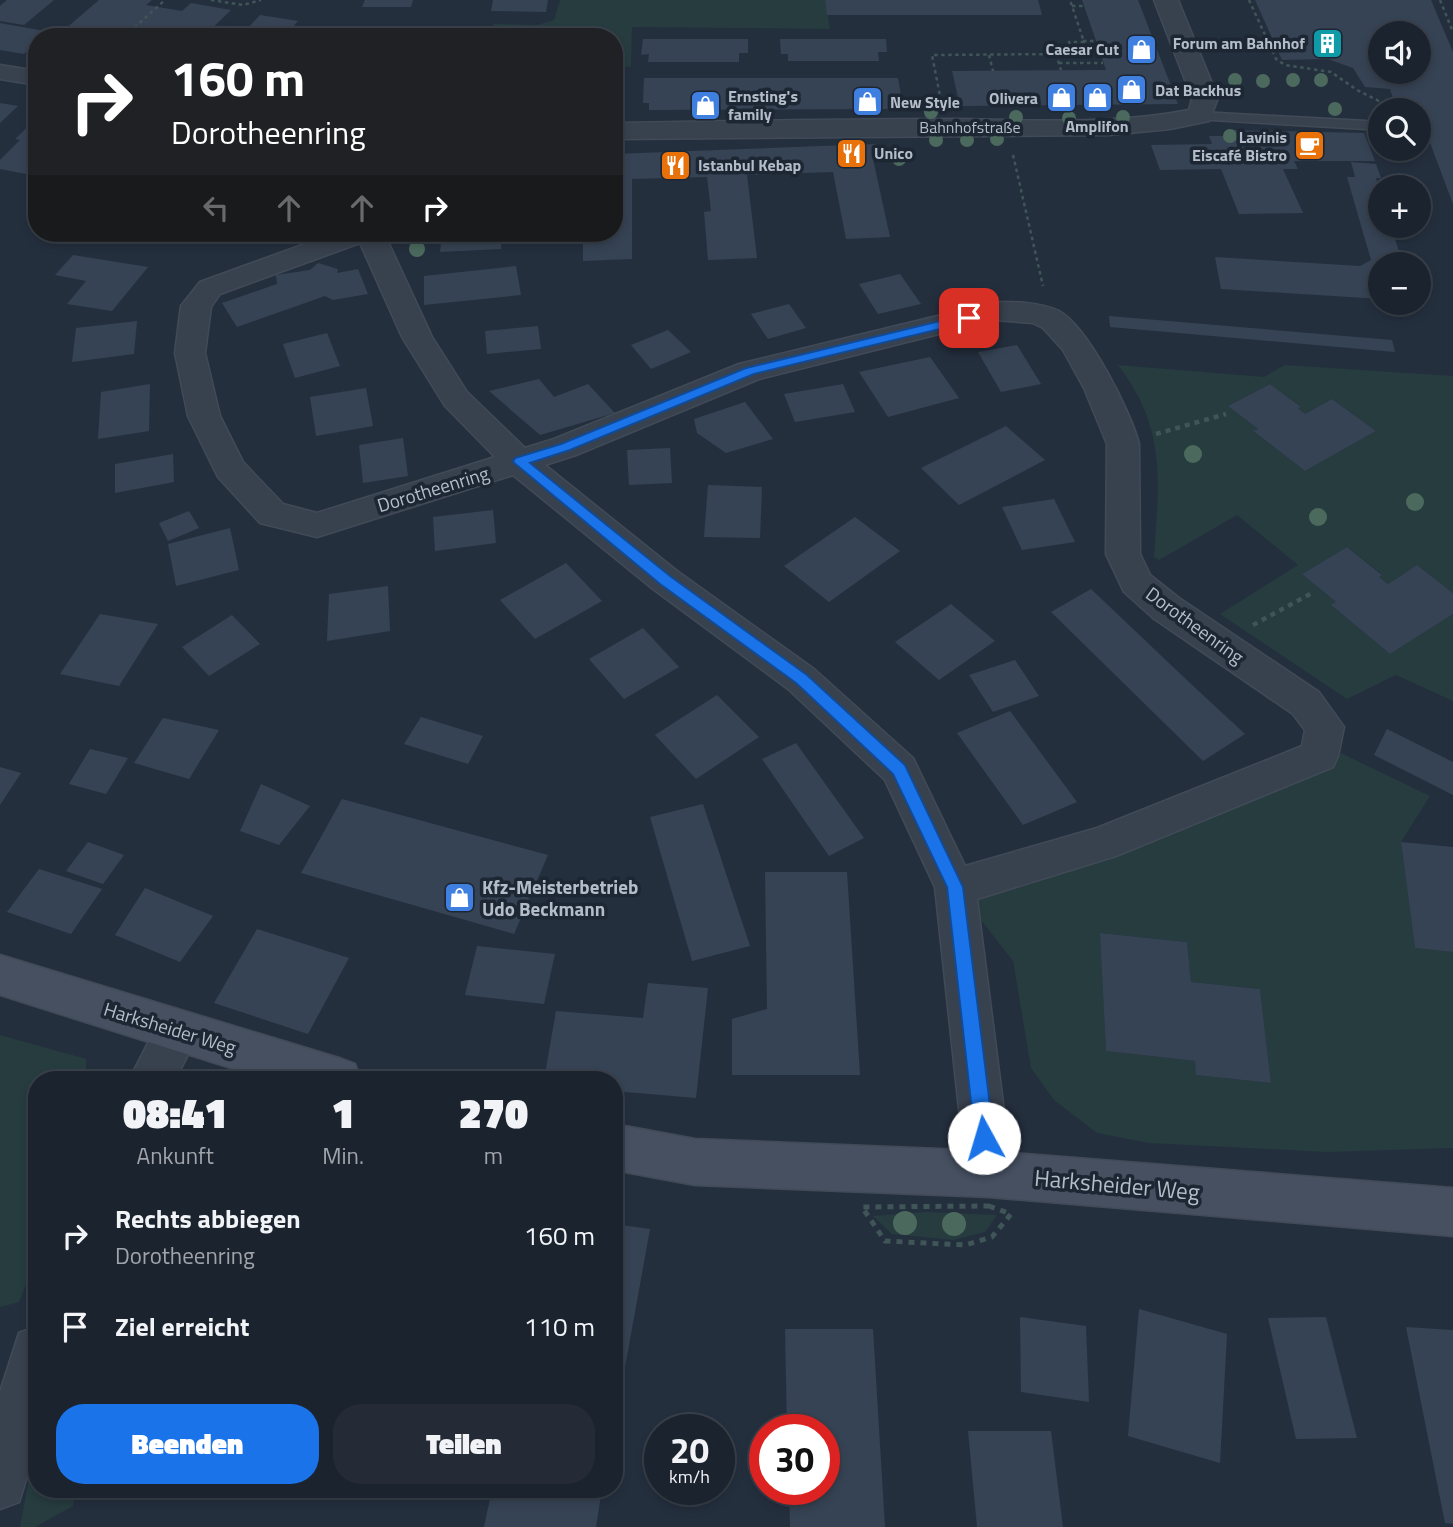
<!DOCTYPE html>
<html lang="de">
<meta charset="utf-8">
<style>
:root{--surface:#1b232e;--page:#242b36;--text:#f1f3f6;--muted:#a0a4aa;--line:#39404a;--accent:#1a73e8}
body{margin:0;font-family:"Titillium Web",sans-serif;background:var(--page);color:var(--text);height:100vh;display:flex;flex-direction:column;font-size:26px;white-space:nowrap}
*{box-sizing:border-box;margin:0}
p{font-size:23px;color:var(--muted)}
.icon{flex:none;width:38px;height:38px;fill:none;stroke:currentColor;stroke-width:2;stroke-linecap:round;stroke-linejoin:round}
.map{position:relative;flex:1;overflow:hidden}
.sheet{position:absolute;left:28px;top:1071px;width:595px;height:427px;display:flex;flex-direction:column;background:var(--surface);border-radius:28px;box-shadow:0 4px 10px #0003,0 0 0 2px var(--line)}
.sheet>*{flex:none}
.hud{position:absolute;left:28px;top:28px;width:595px;height:214px;border-radius:28px;box-shadow:0 4px 10px #0003,0 0 0 2px var(--line);background:#202124;color:#fff;overflow:hidden}
.controls{position:absolute;left:1368px;top:21px;display:grid;gap:14px}
.controls a{display:grid;place-items:center;width:63px;height:63px;border-radius:50%;background:var(--surface);box-shadow:0 4px 10px #0003,0 0 0 2px var(--line);font-size:35px}
.speed{position:absolute;left:644px;top:1414px;display:flex;gap:14px;font-size:35px;font-weight:700;text-align:center}
.speed>*{display:grid;place-content:center;width:91px;height:91px;border-radius:50%;background:var(--surface);box-shadow:0 4px 10px #0003,0 0 0 2px var(--line);line-height:1}
.speed small{font-size:18px;font-weight:400}
.speed .limit{border:10px solid #d22;background:#fff;color:#111}
.pin{position:absolute;display:grid;place-items:center;width:60px;height:60px;color:#fff;margin:-30px;border-radius:14px;box-shadow:0 4px 10px #0006}
.me{position:absolute;width:77px;margin:-38px;rotate:354deg;stroke-linejoin:round;filter:drop-shadow(0 0 5px #0008)}
.turn{display:flex;align-items:center;gap:24px;height:147px;padding:0 28px;font-size:32px}
.turn .icon{width:91px;height:91px;stroke-width:2.5}
.turn b{display:block;font-size:49px;line-height:60px}
.lanes{display:flex;align-items:center;height:66px;padding:0 28px;background:#0003;justify-content:center;gap:35px;direction:ltr}
.lanes .off{opacity:.35}
.eta{display:flex;justify-content:space-evenly;align-items:center;height:119px;text-align:center}
.eta b{font-size:42px;font-weight:800;line-height:49px}
.primary-button{display:flex;gap:14px;margin-top:auto;padding:14px 28px}
.primary-button a{flex:1;height:80px;border-radius:28px;background:var(--accent);color:#fff;font-size:28px;font-weight:800;line-height:80px;text-align:center}
.primary-button a+a{background:var(--page);color:var(--text)}
ul{padding:0;list-style:none}
li{display:flex;align-items:center;gap:21px;height:91px;padding:0 28px}
li div{flex:1}
li b{display:block;font-size:26px}
li em{font-style:normal}
.map>svg:first-child{display:block}
</style>
<div class="map">
<svg width="1453" height="1527" viewBox="0 0 1453 1527">
<rect width="100%" height="100%" fill="#242f3e"/>
<g fill="#263c3f" fill-rule="evenodd">
<polygon points="560,0 825,0 830,29 632,27 631,67 614,66 614,37 486,37 494,24 537,25 554,20"/>
<path d="M 1118,365 L 1264,377 L 1285,365 L 1453,376 L 1453,593 L 1417,565 L 1388,584 L 1379,577 L 1382,574 L 1347,547 L 1302,574 L 1336,602 L 1332,606 L 1390,654 L 1453,614 L 1453,701 L 1396,675 L 1347,699 L 1220,614 L 1298,565 L 1237,515 L 1159,560 L 1154,557 C 1159,481 1167,429 1118,365 ZM 1270,384 L 1300,406 L 1298,408 L 1305,414 L 1332,399 L 1376,431 L 1305,471 L 1254,432 L 1258,429 L 1228,406 Z"/>
<path d="M 1322,744 L 1430,796 L 1401,842 L 1415,948 L 1453,952 L 1453,1148 L 1327,1152 L 1149,1143 L 1097,1133 L 1054,1100 L 1031,1068 L 1013,961 L 955,887 ZM 1101,933 L 1187,942 L 1191,982 L 1260,989 L 1271,1083 L 1197,1075 L 1195,1061 L 1106,1051 Z"/>
<polygon points="0,1035 86,1059 86,1080 37,1080 37,1258 19,1302 0,1307"/>
<polygon points="927,1212 997,1215 985,1232 953,1240 892,1234 873,1216"/>
<polygon points="37,1466 37,1489 76,1489 73,1506 35,1527 20,1527 31,1468"/>
</g>
<g fill="#364354" fill-rule="evenodd">
<polygon points="7,0 54,0 24,25 0,21 0,6"/>
<polygon points="99,0 152,0 146,5 182,11 191,3 231,10 203,37 56,37"/>
<polygon points="365,0 413,0 411,7 362,7"/>
<polygon points="493,0 548,0 546,12 491,11"/>
<polygon points="825,0 1038,0 1042,15 827,15"/>
<polygon points="1082,0 1138,0 1178,104 960,106 952,71 1106,70"/>
<path d="M 1255,0 L 1431,0 L 1453,52 L 1453,204 L 1429,140 L 1419,140 L 1419,110 L 1397,110 L 1390,89 L 1365,87 L 1353,68 L 1328,59 L 1282,60 ZM 1381,33 L 1419,33 L 1419,72 L 1381,72 Z"/>
<polygon points="260,15 298,21 284,37 239,37"/>
<polygon points="0,23 50,32 45,37 37,37 37,43 24,54 0,50"/>
<polygon points="643,39 748,39 748,53 739,53 739,62 648,62 649,54 641,55"/>
<polygon points="780,39 886,39 887,52 878,52 879,61 788,61 788,54 781,54"/>
<polygon points="644,78 898,78 902,101 888,101 889,109 649,110 649,103 643,103"/>
<polygon points="0,103 18,106 0,123"/>
<polygon points="37,118 37,163 26,174 0,169 0,160 20,140 15,139"/>
<polygon points="1232,130 1364,133 1375,161 1294,161 1298,169 1283,169 1303,213 1239,214 1221,169 1160,170 1151,145 1212,144 1209,136 1235,136"/>
<polygon points="876,144 880,159 873,159 890,237 846,239 833,172 747,175 757,258 708,260 704,212 711,211 707,177 632,179 632,259 583,261 583,233 614,233 614,154"/>
<polygon points="1351,162 1376,164 1381,178 1376,178 1381,194 1381,226 1391,226 1403,264 1381,264 1381,299 1221,289 1215,257 1360,266 1371,260 1347,177 1355,177"/>
<polygon points="442,233 502,233 501,249 440,252"/>
<polygon points="73,255 104,260 148,267 112,311 67,304 86,281 55,275"/>
<polygon points="318,263 338,269 337,273 358,269 368,294 333,300 325,296 237,327 222,303 277,284 276,275 310,270"/>
<polygon points="516,266 521,295 424,305 424,276"/>
<polygon points="900,274 921,304 878,314 859,284"/>
<polygon points="789,304 806,328 768,339 751,314"/>
<polygon points="1109,316 1392,340 1395,352 1110,327"/>
<polygon points="137,321 134,354 72,362 76,328"/>
<polygon points="538,326 541,349 487,354 485,331"/>
<polygon points="668,330 691,352 651,369 631,345"/>
<polygon points="327,333 340,366 295,378 283,344"/>
<polygon points="1017,345 1041,384 1001,392 978,352"/>
<polygon points="930,357 959,398 888,417 859,372"/>
<polygon points="539,379 554,397 588,384 615,413 540,435 489,391"/>
<polygon points="150,384 149,431 98,439 101,392"/>
<polygon points="843,384 855,412 795,422 784,394"/>
<polygon points="1270,384 1301,407 1298,408 1305,414 1332,399 1376,431 1305,471 1253,431 1258,429 1228,406"/>
<polygon points="366,388 373,426 316,436 310,397"/>
<polygon points="745,402 773,439 726,453 697,433 694,419"/>
<polygon points="1006,426 1045,460 959,505 921,468"/>
<polygon points="403,438 408,476 363,483 359,445"/>
<polygon points="670,448 672,483 629,485 627,450"/>
<polygon points="173,454 174,482 115,493 115,464"/>
<polygon points="708,485 762,487 760,538 704,537"/>
<polygon points="1054,499 1075,542 1022,550 1002,507"/>
<polygon points="493,510 496,543 435,551 433,517"/>
<polygon points="189,511 199,528 168,541 159,523"/>
<polygon points="855,517 900,551 829,602 784,566"/>
<polygon points="230,528 239,570 176,586 168,544"/>
<polygon points="1347,547 1382,575 1379,577 1388,584 1417,565 1453,593 1453,614 1390,654 1331,605 1336,602 1302,574"/>
<polygon points="566,563 602,601 535,639 500,600"/>
<polygon points="388,586 390,631 327,641 329,594"/>
<polygon points="1091,589 1191,684 1245,734 1203,761 1051,612"/>
<polygon points="951,604 995,641 939,680 895,642"/>
<polygon points="100,614 158,624 119,686 60,674"/>
<polygon points="232,615 260,644 209,676 182,647"/>
<polygon points="643,628 679,667 624,699 589,659"/>
<polygon points="1015,660 1039,696 993,712 969,675"/>
<polygon points="717,695 759,737 696,779 655,735"/>
<polygon points="1010,711 1077,802 1023,825 957,733"/>
<polygon points="421,717 483,736 468,764 404,744"/>
<polygon points="163,718 219,730 189,779 134,763"/>
<polygon points="1387,729 1453,762 1453,795 1374,755"/>
<polygon points="796,743 864,838 829,856 762,759"/>
<polygon points="90,749 128,758 106,794 69,784"/>
<polygon points="0,767 21,773 0,805"/>
<polygon points="261,784 310,806 279,845 240,831"/>
<polygon points="342,799 548,855 514,934 301,873"/>
<polygon points="703,804 750,946 692,961 650,817"/>
<polygon points="88,842 124,855 103,884 66,871"/>
<polygon points="1401,842 1453,847 1453,952 1415,948"/>
<polygon points="39,869 102,889 71,934 7,912"/>
<polygon points="765,872 847,872 860,1075 732,1075 732,1019 767,1009"/>
<polygon points="145,888 213,916 180,962 115,935"/>
<polygon points="257,929 349,958 308,1034 214,1003"/>
<polygon points="1100,933 1187,942 1191,982 1260,989 1271,1083 1196,1075 1195,1061 1106,1051"/>
<polygon points="477,946 555,954 544,1004 465,995"/>
<polygon points="648,983 708,988 696,1098 614,1091 614,1080 544,1080 556,1011 643,1018"/>
<polygon points="614,1224 650,1229 616,1417 614,1417"/>
<polygon points="1139,1309 1227,1334 1220,1463 1128,1436"/>
<polygon points="1020,1317 1086,1326 1089,1402 1021,1392"/>
<polygon points="1326,1317 1357,1438 1296,1439 1268,1318"/>
<polygon points="1406,1327 1453,1330 1453,1524 1445,1523"/>
<polygon points="785,1329 873,1329 885,1527 790,1527 789,1489 824,1489 824,1430 787,1430"/>
<polygon points="968,1431 1051,1431 1063,1527 977,1527"/>
<polygon points="492,1489 602,1489 596,1527 484,1527"/>
</g>
<g fill="none" stroke-linecap="round" stroke-linejoin="round">
<defs>
<polygon id="lane" points="1200,112 1366,121 1372,125 1366,129 1195,119 1195,113"/>
<g id="street">
<path d="M 1154,0 L 1178,0 L 1218,98 L 1209,121 L 1170,129 L 1109,135 L 614,139 L 614,123 C 728,121 842,119 955,119 C 1033,120 1112,125 1189,110 L 1192,98 Z"/>
<polygon points="0,65 37,71 37,85 0,79"/>
<path d="M 335,233 L 384,233 L 432,337 L 467,392 L 525,448 L 554,439 L 739,364 L 995,302 C 1016,302 1039,302 1059,311 C 1088,327 1131,412 1139,444 L 1140,554 L 1150,575 L 1179,598 L 1319,692 L 1344,727 L 1338,756 L 1333,767 L 1116,856 L 977,899 L 1012,1174 L 1006,1191 L 989,1197 L 972,1191 L 966,1174 L 935,887 L 885,780 L 788,689 L 653,589 L 513,475 L 317,537 L 260,523 L 218,477 L 188,416 L 175,353 L 181,306 L 200,282 ZM 360,243 L 402,337 L 445,406 L 495,457 L 317,513 L 283,504 L 243,462 L 220,416 L 205,353 L 211,307 L 220,294 ZM 995,320 L 1033,323 L 1043,328 L 1063,350 L 1084,388 L 1107,444 L 1106,554 L 1124,592 L 1153,618 L 1293,714 L 1305,730 L 1302,746 L 1097,828 L 965,866 L 913,758 L 814,669 L 677,571 L 545,465 L 576,455 L 759,379 Z"/>
<polygon points="178,1010 194,1016 200,1031 175,1080 129,1080 162,1016"/>
<polygon points="37,1326 37,1445 19,1502 0,1509 0,1392 19,1333"/>
</g>
<g id="secondary">
<polygon points="0,955 339,1058 355,1064 361,1080 269,1080 0,995"/>
<polygon points="614,1124 695,1139 989,1151 1453,1188 1453,1236 989,1197 695,1185 614,1170"/>
</g>
</defs>
<use href="#lane" stroke="#414a57" stroke-width="3"/>
<use href="#street" stroke="#414a57" stroke-width="3"/>
<use href="#secondary" stroke="#414a57" stroke-width="3"/>
<g stroke="#3f5557" stroke-width="2.5" stroke-dasharray="3.5 3.5" stroke-linecap="butt">
<polyline points="211,0 243,5 261,0"/>
<polyline points="1249,0 1276,59 1285,65 1331,72 1357,90 1383,103"/>
<polyline points="1440,0 1453,32"/>
<polyline points="1072,6 1084,6"/>
<polyline points="124,37 165,0"/>
<polyline points="1083,41 1096,41"/>
<polyline points="1232,48 1271,48"/>
<polyline points="1056,54 1061,70"/>
<polyline points="989,55 993,71"/>
<polyline points="1059,63 1103,63"/>
<polyline points="941,101 932,55 1063,54 1062,49 1071,48 1069,42 1084,42 1070,0"/>
<polyline points="1382,104 1395,104"/>
<polyline points="1013,155 1043,286"/>
</g>
<g stroke="#3f5557" stroke-width="4.5" stroke-dasharray="5 5" stroke-linecap="butt">
<polyline points="1156,434 1226,414"/>
<polyline points="1253,625 1312,593"/>
</g>
<polygon stroke="#3f5557" stroke-width="5" stroke-dasharray="6 6" stroke-linecap="butt" points="989,1206 1011,1214 992,1237 965,1245 885,1241 862,1207"/>
<use href="#lane" fill="#38414e" fill-rule="evenodd"/>
<use href="#street" fill="#38414e" fill-rule="evenodd"/>
<use href="#secondary" fill="#465061" fill-rule="evenodd"/>
</g>
<g fill="#4b6a5d">
<circle cx="1235" cy="80" r="7"/>
<circle cx="1293" cy="80" r="7"/>
<circle cx="1321" cy="80" r="7"/>
<circle cx="1263" cy="81" r="7"/>
<circle cx="1335" cy="109" r="7"/>
<circle cx="931" cy="112" r="7"/>
<circle cx="1016" cy="117" r="7"/>
<circle cx="1123" cy="117" r="7"/>
<circle cx="1069" cy="118" r="7"/>
<circle cx="1230" cy="136" r="7"/>
<circle cx="997" cy="139" r="7"/>
<circle cx="936" cy="140" r="7"/>
<circle cx="967" cy="140" r="7"/>
<circle cx="899" cy="159" r="7"/>
<circle cx="417" cy="249" r="8"/>
<circle cx="1193" cy="454" r="9"/>
<circle cx="1415" cy="502" r="9"/>
<circle cx="1318" cy="517" r="9"/>
<circle cx="905" cy="1223" r="12"/>
<circle cx="954" cy="1224" r="12"/>
</g>
<polygon fill="#1a73e8" stroke="#114b97" stroke-width="2" points="969,314 973,315 973,321 754,374 570,450 530,463 670,576 807,675 905,765 963,887 994,1138 991,1145 984,1147 977,1145 975,1138 947,887 893,774 796,683 660,584 513,462 515,458 561,444 746,368"/>
<defs>
<symbol id="building-square" viewBox="-11 -11 22 22"><rect x="-9" y="-9" width="18" height="18" rx="4" fill="#0f9aa8" stroke="#1d2633"/><path d="M-4-6H4V6H1V3H-1V6H-4ZM-2.5-4.3h1.7v1.8h-1.7ZM.8-4.3h1.7v1.8H.8ZM-2.5-1h1.7V.8h-1.7ZM.8-1h1.7V.8H.8Z" fill="#fff"/></symbol>
<symbol id="shop-square" viewBox="-11 -11 22 22"><rect x="-9" y="-9" width="18" height="18" rx="4" fill="#3f7fe0" stroke="#1d2633"/><path d="M-5-2.5h2.3a2.7 3.5 0 0 1 5.4 0H5L5.5 6h-11ZM-1.5-2.5h3a1.5 2.3 0 0 0-3 0Z" fill="#fff"/></symbol>
<symbol id="cafe-square" viewBox="-11 -11 22 22"><rect x="-9" y="-9" width="18" height="18" rx="4" fill="#e8710a" stroke="#1d2633"/><path d="M-5.5-4.5H6V0H3Q3 3.5 0 3.5H-2.5Q-5.5 3.5-5.5 0ZM3-3.2v2h1.7v-2ZM-6 4.5H4V6H-6Z" fill="#fff"/></symbol>
<symbol id="restaurant-square" viewBox="-11 -11 22 22"><rect x="-9" y="-9" width="18" height="18" rx="4" fill="#e8710a" stroke="#1d2633"/><path d="M-5-6h1v4h1v-4h1v4h1v-4h1v5L-1.5 .5V6h-2V.5L-5-1ZM5-6V6H3V1.5H1.5Q1.5-4 5-6Z" fill="#fff"/></symbol>
</defs>
<g fill-rule="evenodd">
<use href="#building-square" x="1310" y="26" width="35" height="35"/>
<use href="#shop-square" x="1124" y="32" width="35" height="35"/>
<use href="#shop-square" x="1114" y="72" width="35" height="35"/>
<use href="#shop-square" x="1080" y="80" width="35" height="35"/>
<use href="#shop-square" x="1044" y="80" width="35" height="35"/>
<use href="#shop-square" x="850" y="84" width="35" height="35"/>
<use href="#shop-square" x="688" y="88" width="35" height="35"/>
<use href="#cafe-square" x="1292" y="128" width="35" height="35"/>
<use href="#restaurant-square" x="834" y="136" width="35" height="35"/>
<use href="#restaurant-square" x="658" y="148" width="35" height="35"/>
<use href="#shop-square" x="442" y="880" width="35" height="35"/>
</g>
<g text-anchor="middle" stroke-width="7" stroke-linejoin="round" paint-order="stroke">
<g font-size="16" font-weight="bold" fill="#b4bcc9" stroke="#1d2633" text-anchor="start">
<text x="1305" y="49" text-anchor="end">Forum am Bahnhof</text>
<text x="1119" y="55" text-anchor="end">Caesar Cut</text>
<text x="1155" y="96">Dat Backhus</text>
<text x="728" y="102">Ernsting's<tspan x="728" dy="18">family</tspan></text>
<text x="1038" y="104" text-anchor="end">Olivera</text>
<text x="890" y="108">New Style</text>
<text x="1097" y="132" text-anchor="middle">Amplifon</text>
<text x="1287" y="143" text-anchor="end">Lavinis<tspan x="1287" dy="18">Eiscafé Bistro</tspan></text>
<text x="874" y="159">Unico</text>
<text x="698" y="171">Istanbul Kebap</text>
</g>
<g font-size="16" fill="#b4bcc9" stroke="#1d2633">
<text x="970" y="133">Bahnhofstraße</text>
</g>
<g font-size="19" fill="#b4bcc9" stroke="#1d2633">
<text transform="translate(433 489) rotate(-17)" y="7">Dorotheenring</text>
<text transform="translate(1195 625) rotate(36)" y="7">Dorotheenring</text>
<text transform="translate(170 1028) rotate(17)" y="7">Harksheider Weg</text>
</g>
<g font-size="19" font-weight="bold" fill="#b4bcc9" stroke="#1d2633" text-anchor="start">
<text x="482" y="894">Kfz-Meisterbetrieb<tspan x="482" dy="22">Udo Beckmann</tspan></text>
</g>
<g font-size="23" fill="#b4bcc9" stroke="#1d2633">
<text transform="translate(1117 1185) rotate(5)" y="8">Harksheider Weg</text>
</g>
</g>
</svg>
<div class="controls">
<a><svg class="icon" aria-label="sound" viewBox="0 0 24 24"><path d="M4 9h4l5-4v14l-5-4H4zM17 9q2 3 0 6"/></svg></a>
<a><svg class="icon" aria-label="search" viewBox="0 0 24 24"><circle cx="10" cy="10" r="6"/><path d="M15 15l6 6"/></svg></a>
<a>+</a>
<a>−</a>
</div>
<div class="speed"><div>20<small>km/h</small></div><div class="limit">30</div></div>
<div class="pin" style="left:969px;top:318px;background:#d93025"><svg class="icon" aria-label="arrive" viewBox="0 0 24 24"><path d="M6 21V4h12l-3 4 3 4H6"/></svg></div>
<svg class="me" style="left:984px;top:1138px" viewBox="-20 -20 40 40"><circle r="19" fill="#fff"/><path d="M0-13L10 11 0 6-10 11z" fill="#1a73e8"/></svg>
<div class="hud">
<div class="turn"><svg class="icon" aria-label="right" viewBox="0 0 24 24"><path d="M7 20v-9h11M14 6l5 5-5 5"/></svg><div><b>160 m</b>Dorotheenring</div></div>
<div class="lanes"><svg class="icon off" aria-label="left" viewBox="0 0 24 24"><path d="M17 20v-9H6M10 6l-5 5 5 5"/></svg><svg class="icon off" aria-label="ahead" viewBox="0 0 24 24"><path d="M12 20V5M6 11l6-6 6 6"/></svg><svg class="icon off" aria-label="ahead" viewBox="0 0 24 24"><path d="M12 20V5M6 11l6-6 6 6"/></svg><svg class="icon" aria-label="right" viewBox="0 0 24 24"><path d="M7 20v-9h11M14 6l5 5-5 5"/></svg></div>
</div>
<section class="sheet">
<div class="eta">
<div><b>08:41</b><p>Ankunft</p></div>
<div><b>1</b><p>Min.</p></div>
<div><b>270</b><p>m</p></div>
</div>
<ul>
<li><svg class="icon" aria-label="right" viewBox="0 0 24 24"><path d="M7 20v-9h11M14 6l5 5-5 5"/></svg><div><b>Rechts abbiegen</b><p>Dorotheenring</p></div><em>160 m</em></li>
<li><svg class="icon" aria-label="arrive" viewBox="0 0 24 24"><path d="M6 21V4h12l-3 4 3 4H6"/></svg><div><b>Ziel erreicht</b></div><em>110 m</em></li>
</ul>
<div class="primary-button"><a>Beenden</a><a>Teilen</a></div>
</section>
</div>
